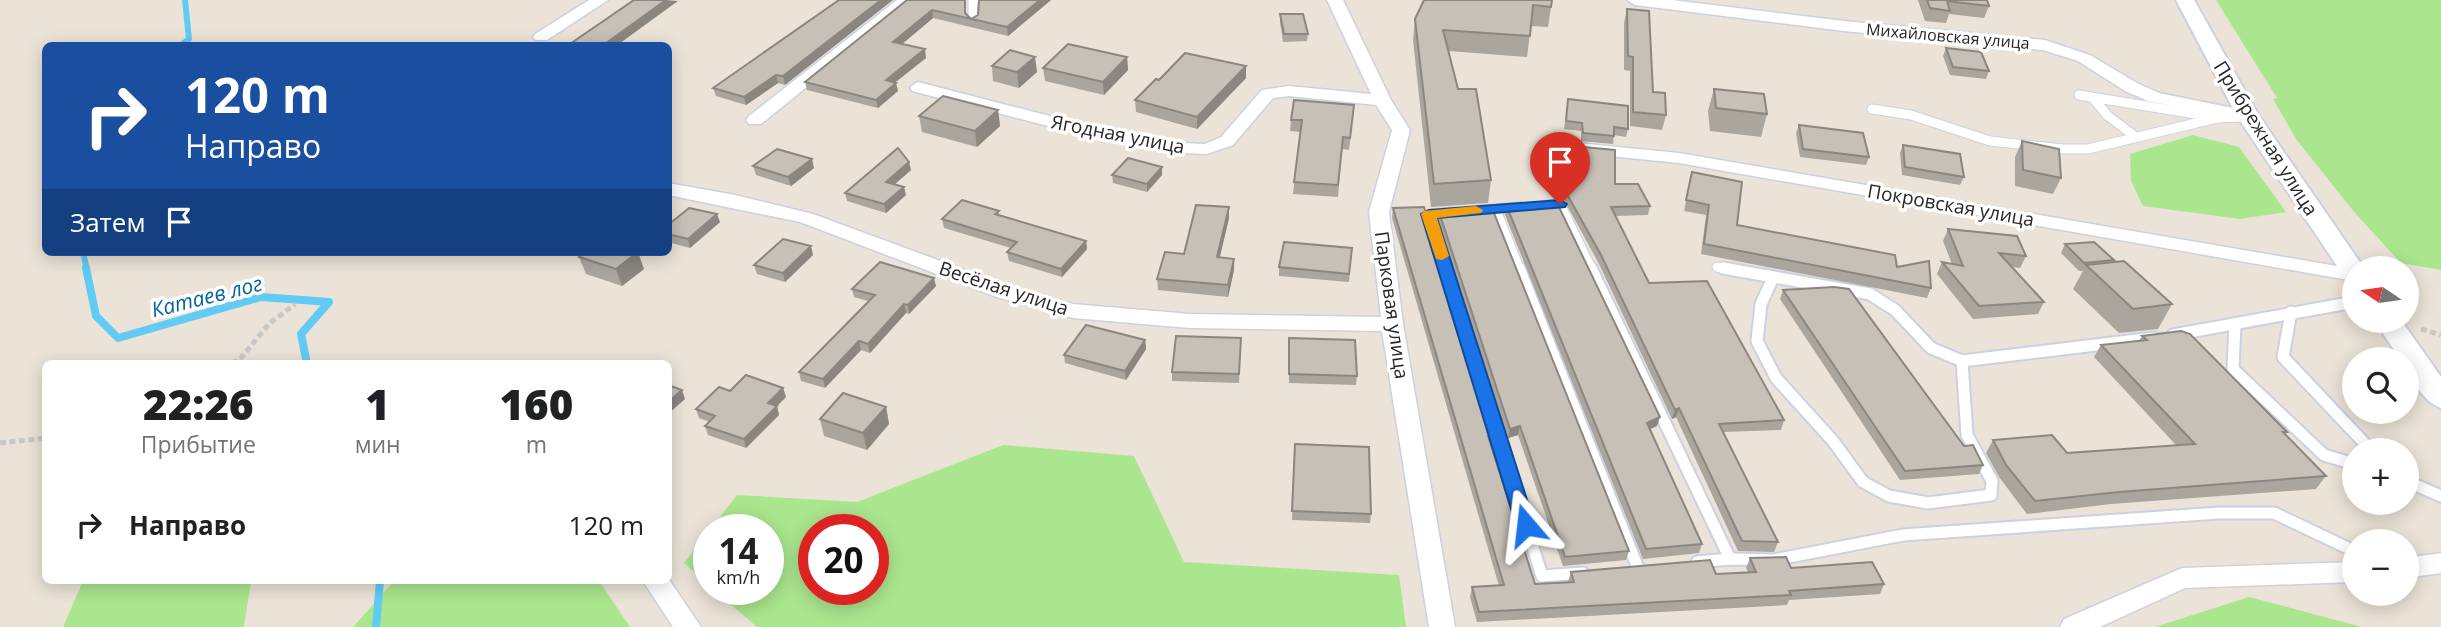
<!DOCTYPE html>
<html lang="ru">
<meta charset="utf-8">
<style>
:root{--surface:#fff;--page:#f2f2f2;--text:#202124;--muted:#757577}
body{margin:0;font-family:"Open Sans",sans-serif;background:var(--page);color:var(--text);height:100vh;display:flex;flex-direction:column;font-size:26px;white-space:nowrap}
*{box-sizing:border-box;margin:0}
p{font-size:23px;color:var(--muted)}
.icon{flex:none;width:38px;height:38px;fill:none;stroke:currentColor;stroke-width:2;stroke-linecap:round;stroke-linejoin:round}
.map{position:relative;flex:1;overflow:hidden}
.drawer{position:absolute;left:42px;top:360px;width:630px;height:224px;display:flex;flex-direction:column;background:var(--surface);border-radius:10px;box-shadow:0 4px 18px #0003}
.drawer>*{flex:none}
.banner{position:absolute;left:42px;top:42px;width:630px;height:214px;border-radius:10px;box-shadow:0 4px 18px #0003;background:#1a4fa0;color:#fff;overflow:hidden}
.needle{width:46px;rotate:283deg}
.fabs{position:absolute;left:2342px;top:256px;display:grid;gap:14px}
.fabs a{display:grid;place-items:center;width:77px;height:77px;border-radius:50%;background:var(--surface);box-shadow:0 4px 18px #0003;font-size:35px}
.speed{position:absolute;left:693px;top:514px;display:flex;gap:14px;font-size:35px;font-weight:700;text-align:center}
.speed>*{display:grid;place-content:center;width:91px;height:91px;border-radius:50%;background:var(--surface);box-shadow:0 4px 18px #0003;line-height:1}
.speed small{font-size:18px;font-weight:400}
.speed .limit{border:10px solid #d22;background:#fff;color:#111}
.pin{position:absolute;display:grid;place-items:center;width:60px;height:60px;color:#fff;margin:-72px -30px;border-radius:50% 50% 50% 0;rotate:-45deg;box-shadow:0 0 7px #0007}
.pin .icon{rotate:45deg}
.me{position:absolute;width:77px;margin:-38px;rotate:343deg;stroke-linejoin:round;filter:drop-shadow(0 0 5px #0008)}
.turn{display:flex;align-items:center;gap:24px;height:147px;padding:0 28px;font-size:32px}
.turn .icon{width:91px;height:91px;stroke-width:2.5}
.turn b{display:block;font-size:49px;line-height:60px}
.then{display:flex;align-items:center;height:66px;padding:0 28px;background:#0003;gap:14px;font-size:26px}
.eta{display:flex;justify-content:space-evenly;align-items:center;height:119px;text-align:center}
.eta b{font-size:42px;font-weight:800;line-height:49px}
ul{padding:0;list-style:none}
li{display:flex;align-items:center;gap:21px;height:91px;padding:0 28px}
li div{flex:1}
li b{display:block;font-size:26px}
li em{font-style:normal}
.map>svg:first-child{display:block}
</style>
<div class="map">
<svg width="2441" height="627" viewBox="0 0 2441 627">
<rect width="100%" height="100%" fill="#ebe3d7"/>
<g fill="#aae68e" fill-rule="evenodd">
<polygon points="2216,0 2441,0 2441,270 2401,263 2355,213 2296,139 2273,99 2277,98"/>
<polygon points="2193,135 2239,147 2286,212 2240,219 2143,206 2131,181 2130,154"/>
<path d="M 1003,445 L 1134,456 L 1184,562 L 1399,575 L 1406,627 L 757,627 L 714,590 L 768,590 L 768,530 L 710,530 L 737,495 L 857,502 ZM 814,530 L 873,530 L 873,590 L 814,590 Z"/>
<polygon points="709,531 709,585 684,563"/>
<polygon points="83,581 251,581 244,627 63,627"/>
<polygon points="394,581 599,581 630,627 353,627"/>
<polygon points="2249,597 2362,627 2155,627"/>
</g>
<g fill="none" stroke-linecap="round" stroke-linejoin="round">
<g stroke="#61cbf6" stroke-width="6">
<polyline points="180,46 189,39 185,0"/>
<polyline points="83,252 87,270"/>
</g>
<g stroke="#61cbf6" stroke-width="8">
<polyline points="86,268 96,316 118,338 261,297 329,302 301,334 307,364"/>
<polyline points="376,627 380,581"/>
</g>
<defs>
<g id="service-far1">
<polyline points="973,20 973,2 977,0"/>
<polyline points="2079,95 2214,117"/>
<polyline points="2092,97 2108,116 2136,137"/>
<polyline points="1872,109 1911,115 1990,141 2063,149 2088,149 2217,118 2242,117"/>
<polyline points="1562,146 1565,166"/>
<polyline points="1546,205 1560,204 1592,270"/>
<polyline points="1495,208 1520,270"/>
<polyline points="1480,210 1520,207"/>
<polyline points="1717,267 1731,270"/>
<polyline points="1447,270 1429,214 1454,212"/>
</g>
<g id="service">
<polyline points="1446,268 1542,576 1583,573"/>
<polyline points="1519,268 1638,568"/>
<polyline points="1591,268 1730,559"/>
<polyline points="1723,268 1870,294 1895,310 1931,348 1962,361 2154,338"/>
<polyline points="1772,280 1761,304 1757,341 1776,378 1833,441 1863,482 1889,496 1928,503 1991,495 1992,481 1967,435 1962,361"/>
<polyline points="2291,312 2283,357 2371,450"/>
<polyline points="2235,324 2233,369 2324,455 2354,464"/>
<polyline points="2173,335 2354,302"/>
<polyline points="2406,481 2441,496"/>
<polyline points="1697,562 1730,559 1774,560 1903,535 2219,513 2274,513 2354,551"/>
</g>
<g id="minor">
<polygon points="589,0 608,0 547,40 535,40 533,37 535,34"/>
<polygon points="897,0 914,0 761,124 749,124 746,120 749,116"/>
<polygon points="1327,0 1343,0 1391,100 1410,130 1389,212 1403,324 1455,627 1429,627 1382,331 1190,328 1073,318 997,297 800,222 668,195 668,183 735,195 813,214 1011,287 1073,304 1190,314 1381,317 1369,212 1392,130 1376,105 1289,96 1273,98 1233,145 1207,154 1182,153 1087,136 912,91 910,87 918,82 1088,126 1182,143 1205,144 1221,137 1262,90 1289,86 1371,94"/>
<polygon points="1627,0 1672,0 1844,21 2045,40 2090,55 2137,83 2159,93 2248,111 2257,116 2248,121 2148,101 2125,91 2078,61 2043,50 1844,31 1635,5"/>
<polygon points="1547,140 1679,153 2354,269 2354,281 1679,163 1541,149 1538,145 1541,141"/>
<polygon points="2441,553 2441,573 2406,578 2406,558"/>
<polygon points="2354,562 2354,582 2185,588 2100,627 2060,627 2064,619 2182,568"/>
<polygon points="668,578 701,627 673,627 643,581 668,581"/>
</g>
<g id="tertiary">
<polygon points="2176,0 2194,0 2259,116 2364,268 2354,268 2354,280 2345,278 2237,116"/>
<path d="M 2374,320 L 2401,320 L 2441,377 L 2441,408 C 2425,403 2406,376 2406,359 L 2400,359 Z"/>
</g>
</defs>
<use href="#service-far1" stroke="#ccd0e2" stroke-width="11"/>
<use href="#service" stroke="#ccd0e2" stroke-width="15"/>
<use href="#minor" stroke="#ccd0e2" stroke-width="3"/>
<use href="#tertiary" stroke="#ccd0e2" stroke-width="4"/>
<g stroke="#c7c7c7" stroke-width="5" stroke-dasharray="6 3.5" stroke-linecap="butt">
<polyline points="2421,329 2441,335"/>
<polyline points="232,364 241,358 269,324 295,304"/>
<polyline points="0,443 46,438"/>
</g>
<use href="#service-far1" stroke="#fff" stroke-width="9"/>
<use href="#service" stroke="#fff" stroke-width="11"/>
<use href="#minor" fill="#fff" fill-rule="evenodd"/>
<use href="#tertiary" fill="#fff" fill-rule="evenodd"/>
</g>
<g fill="#aaa59d">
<polygon points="839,0 785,85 778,83 746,105 716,96 713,88"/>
<polygon points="907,0 966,1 966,14 971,19 1051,0 1008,36 933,18 902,44 926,58 895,82 896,83 898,91 878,108 807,90 805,82"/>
<polygon points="1424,0 1551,7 1548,27 1531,26 1527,57 1449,51 1458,89 1491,180 1488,203 1431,207 1413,40 1415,19"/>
<polygon points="1918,0 1987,0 1989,6 1984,18 1949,14 1946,23 1925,21"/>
<polygon points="1627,9 1653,92 1666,115 1662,130 1630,126 1630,71 1624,70 1624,23"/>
<polygon points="1280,14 1308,34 1307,41 1283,42 1280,22"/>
<polygon points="1946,48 1989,71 1986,79 1950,75 1943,56"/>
<polygon points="1127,57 1128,70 1104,95 1045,81 1043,68"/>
<polygon points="992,66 1037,72 1019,88 993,81"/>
<polygon points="1246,66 1246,78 1197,129 1136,112 1135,100 1159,80"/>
<polygon points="1714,89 1767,114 1761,137 1710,131 1708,111"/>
<polygon points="1568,99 1628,129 1626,137 1614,135 1613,144 1581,141 1581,131 1564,129"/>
<polygon points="1354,105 1349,150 1342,149 1338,197 1293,194 1300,132 1290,131 1291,120"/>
<polygon points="998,110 1000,126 977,147 922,132 919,116"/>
<polygon points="1799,125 1869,157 1866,165 1800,157 1796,133"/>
<polygon points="2022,141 2061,178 2053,194 2015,186 2015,157"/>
<polygon points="1903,145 1964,177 1960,185 1902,175 1900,153"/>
<polygon points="1583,147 1615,184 1650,206 1648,215 1615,216 1649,283 1784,420 1781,430 1723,432 1778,542 1774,552 1738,551 1676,417 1672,419 1599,264 1563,198 1560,173 1562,164 1581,165 1581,156"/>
<polygon points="909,162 911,170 895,184 906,195 886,213 847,201 845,193"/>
<polygon points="753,166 814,168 791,186 756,175"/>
<polygon points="1162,167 1162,175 1147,192 1113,183 1112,175"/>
<polygon points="1692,172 1737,225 1897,267 1931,288 1927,298 1701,254 1706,215 1684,211"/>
<polygon points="1507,207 1657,426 1650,429 1702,544 1699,553 1643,559 1505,215"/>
<polygon points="1393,208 1494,434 1492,444 1491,444 1535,584 1568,582 1571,572 1716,574 1748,572 1746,568 1750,558 1791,568 1884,584 1880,594 1789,600 1787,605 1477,622 1470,597 1472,587 1499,586 1392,218"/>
<polygon points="999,211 999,215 1086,241 1087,249 1062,277 1009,261 1007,252 1011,248 944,228 942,219"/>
<polygon points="1439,212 1629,551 1626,560 1563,566 1518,435 1508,438 1438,220"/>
<polygon points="1229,218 1220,257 1234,270 1228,297 1158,290 1157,279 1184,254"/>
<polygon points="720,222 690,248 668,242 668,225"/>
<polygon points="1948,229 2026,256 2020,268 2012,267 2044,302 2038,314 1973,319 1937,274 1942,262 1952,264 1943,241"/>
<polygon points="2065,244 2114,260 2113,262 2172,304 2158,329 2119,333 2073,289 2083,271 2079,271 2061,253"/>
<polygon points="1352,248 1349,282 1279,276 1279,267"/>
<polygon points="813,255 785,282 757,274 754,265"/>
<polygon points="579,257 644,269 622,286 586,274"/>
<polygon points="936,286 909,314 906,313 870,353 861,350 825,388 801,381 799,372 868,301 854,297 852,289"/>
<polygon points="1783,290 1964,446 1983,465 1979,474 1900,480 1780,299"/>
<polygon points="2142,336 2287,432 2285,435 2326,476 2316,489 2111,504 2027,514 1999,477 1986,453 1993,440 2067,453 2176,445 2094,357 2101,345 2139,341"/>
<polygon points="1241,338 1239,383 1172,381 1172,372"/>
<polygon points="1289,338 1357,376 1356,385 1289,383"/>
<polygon points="1145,340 1146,349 1126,380 1065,363 1064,355"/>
<polygon points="783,388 786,397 777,406 779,415 746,448 708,435 705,426 710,422 699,418 696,409 730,391"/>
<polygon points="886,407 889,424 867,450 824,436 820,419"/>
<polygon points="1295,444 1371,514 1370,523 1292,520"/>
</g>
<g fill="#8b8680">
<polygon points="666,0 678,1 616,46 602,46"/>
<polygon points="881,0 893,0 785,85 783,76"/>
<polygon points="1040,0 1051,0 1008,36 1007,27"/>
<polygon points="932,10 933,18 895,50 893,42"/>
<polygon points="925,49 926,58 887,89 886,80"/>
<polygon points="1035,57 1037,72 1019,88 1017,72"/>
<polygon points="1127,57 1128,70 1104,95 1103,82"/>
<polygon points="1246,66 1246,78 1197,129 1197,117"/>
<polygon points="776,75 778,83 746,105 744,97"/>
<polygon points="896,83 898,91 878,108 876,100"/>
<polygon points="998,110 1000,126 977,147 975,131"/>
<polygon points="812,159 814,168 791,186 788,177"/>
<polygon points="909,162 911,170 888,190 886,182"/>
<polygon points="1162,167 1162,175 1147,192 1147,184"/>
<polygon points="904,187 906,195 886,213 884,204"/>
<polygon points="1229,207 1229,218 1217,268 1217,257"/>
<polygon points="717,214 720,222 690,248 688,239"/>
<polygon points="1086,241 1087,249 1062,277 1061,269"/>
<polygon points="811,246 813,255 785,282 783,273"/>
<polygon points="638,252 644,269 622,286 616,269"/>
<polygon points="1234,259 1234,270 1228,297 1228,285"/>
<polygon points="934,278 936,286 909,314 908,305"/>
<polygon points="904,304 906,313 870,353 868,344"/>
<polygon points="1145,340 1146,349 1126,380 1125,371"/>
<polygon points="859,341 861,350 825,388 823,379"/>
<polygon points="783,388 786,397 777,406 779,415 746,448 744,439 768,403"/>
<polygon points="682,390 685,399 668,414 668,402"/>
<polygon points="886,407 889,424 867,450 863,433"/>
<polygon points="1679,408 1676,417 1672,419 1675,410"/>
<polygon points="1660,417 1657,426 1645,431 1647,423"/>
<polygon points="1520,426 1518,435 1508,438 1510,429"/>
<polygon points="1494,434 1492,444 1486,446 1488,436"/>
</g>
<g fill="#c6c0b7" stroke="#8b8680" stroke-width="2">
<polygon points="634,0 666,0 602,46 567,46"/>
<polygon points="839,0 881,0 783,76 776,75 744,97 713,88"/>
<polygon points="907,0 965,0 965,13 971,19 978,15 979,0 1040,0 1007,27 932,10 893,42 925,49 886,80 896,83 876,100 805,82"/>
<polygon points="1424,0 1552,0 1551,7 1533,5 1530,36 1443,30 1458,89 1476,89 1491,180 1434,184 1415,19"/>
<polygon points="1927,0 1987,0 1989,6 1947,1 1950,11 1930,8"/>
<polygon points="1627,9 1649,11 1653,92 1665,93 1666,115 1633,112 1633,57 1628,56"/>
<polygon points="1280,14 1303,14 1308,34 1284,34"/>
<polygon points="1068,44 1127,57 1103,82 1043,68"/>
<polygon points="1946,48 1981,52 1989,71 1953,67"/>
<polygon points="1010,50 1035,57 1017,72 992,66"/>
<polygon points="1185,53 1246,66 1197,117 1135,100 1156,79 1159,80"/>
<polygon points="1714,89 1764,94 1767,114 1716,108"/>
<polygon points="943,96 998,110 975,131 919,116"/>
<polygon points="1568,99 1628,106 1628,129 1614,127 1614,136 1583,133 1582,123 1566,121"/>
<polygon points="1294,100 1354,105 1350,138 1343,137 1338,185 1294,182 1302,120 1291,120"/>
<polygon points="1799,125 1863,133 1869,157 1803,149"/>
<polygon points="2022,141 2059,149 2061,178 2023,170"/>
<polygon points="1903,145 1960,154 1964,177 1905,167"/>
<polygon points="1583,147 1615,150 1615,184 1638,184 1650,206 1611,207 1649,283 1707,281 1784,420 1719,424 1778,542 1742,541 1679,408 1675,410 1601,255 1564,189 1562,164 1583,166"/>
<polygon points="898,148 909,162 886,182 904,187 884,204 845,193"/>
<polygon points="777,149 812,159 788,177 753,166"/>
<polygon points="1128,158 1162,167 1147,184 1112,175"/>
<polygon points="1692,172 1742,182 1737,225 1895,255 1897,267 1929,261 1931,288 1704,244 1709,205 1686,200"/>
<polygon points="962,200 999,211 995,214 1086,241 1061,269 1007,252 1017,242 942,219"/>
<polygon points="1557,203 1660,417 1647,423 1702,544 1646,549 1507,207"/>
<polygon points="1196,205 1229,207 1217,257 1234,259 1228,285 1157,279 1165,252 1184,254"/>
<polygon points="1424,207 1494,434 1488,436 1535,584 1574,582 1571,572 1710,560 1716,574 1756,572 1750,558 1786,557 1791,568 1872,562 1884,584 1789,591 1791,595 1479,612 1472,587 1504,585 1393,208"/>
<polygon points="689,208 717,214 688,239 668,234 668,225"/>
<polygon points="1492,208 1629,551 1565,557 1520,426 1510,429 1439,212"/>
<polygon points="1948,229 2017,236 2026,256 1999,253 2044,302 1979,306 1942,262 1963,266"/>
<polygon points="783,239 811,246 783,273 754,265"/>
<polygon points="1284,242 1352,248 1349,274 1279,267"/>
<polygon points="2094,242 2114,260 2084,263 2065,244"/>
<polygon points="586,252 638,252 616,269 579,257"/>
<polygon points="2124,261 2172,304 2133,309 2086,265"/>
<polygon points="880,262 934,278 908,305 904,304 868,344 859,341 823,379 799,372 875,295 852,289"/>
<polygon points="1834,287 1849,289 1964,446 1973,445 1983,465 1905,471 1783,290"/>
<polygon points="1086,325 1145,340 1125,371 1064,355"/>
<polygon points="2181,331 2190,334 2287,432 2283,432 2326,476 2119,492 2035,501 2006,465 1993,440 2052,435 2067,453 2195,444 2101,345 2147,340 2142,336"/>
<polygon points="1176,336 1241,338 1239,374 1172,372"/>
<polygon points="1289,338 1355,340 1357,376 1289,374"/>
<polygon points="746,375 783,388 768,403 777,406 744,439 705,426 715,416 696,409 719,387 730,391"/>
<polygon points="668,385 682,390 668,402"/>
<polygon points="843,393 886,407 863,433 820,419"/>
<polygon points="1295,444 1369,447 1371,514 1292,511"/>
</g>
<polygon fill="#1a73e8" stroke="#114b97" stroke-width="2" points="1560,200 1567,204 1565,207 1437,218 1535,525 1533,530 1526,532 1519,530 1516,525 1421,214 1429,210"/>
<polygon fill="#f59e0b" points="1476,206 1483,210 1481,213 1437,218 1449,256 1442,260 1436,259 1421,214 1424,211"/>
<g text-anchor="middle" stroke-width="7" stroke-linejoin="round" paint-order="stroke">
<g font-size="16" fill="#272727" stroke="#fff">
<text transform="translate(1948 36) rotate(5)" y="6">Михайловская улица</text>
</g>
<g font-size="19" fill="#272727" stroke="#fff">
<text transform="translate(1118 134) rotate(11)" y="7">Ягодная улица</text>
<text transform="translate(2266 138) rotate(58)" y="7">Прибрежная улица</text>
<text transform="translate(1951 205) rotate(10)" y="7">Покровская улица</text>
<text transform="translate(1004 288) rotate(18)" y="7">Весёлая улица</text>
<text transform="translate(1392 305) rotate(82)" y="7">Парковая улица</text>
</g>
<g font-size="21" font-style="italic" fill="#05659d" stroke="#fff">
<text transform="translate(207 297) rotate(-14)" y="7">Катаев лог</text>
</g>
</g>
</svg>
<div class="fabs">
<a><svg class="needle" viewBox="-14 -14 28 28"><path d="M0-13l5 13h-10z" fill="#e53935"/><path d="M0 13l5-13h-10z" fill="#757577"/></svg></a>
<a><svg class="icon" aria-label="search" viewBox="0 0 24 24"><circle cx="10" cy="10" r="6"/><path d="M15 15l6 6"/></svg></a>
<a>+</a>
<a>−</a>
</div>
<div class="speed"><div>14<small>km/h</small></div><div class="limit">20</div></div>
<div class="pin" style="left:1560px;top:204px;background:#d93025"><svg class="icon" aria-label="arrive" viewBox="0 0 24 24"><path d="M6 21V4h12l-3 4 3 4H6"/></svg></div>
<svg class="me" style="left:1526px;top:525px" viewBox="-20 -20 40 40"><path d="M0-17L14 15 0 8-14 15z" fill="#1a73e8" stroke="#fff" stroke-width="4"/></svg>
<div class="banner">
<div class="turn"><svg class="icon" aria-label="right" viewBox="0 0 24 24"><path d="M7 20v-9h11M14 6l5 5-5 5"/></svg><div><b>120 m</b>Направо</div></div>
<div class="then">Затем<svg class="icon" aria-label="arrive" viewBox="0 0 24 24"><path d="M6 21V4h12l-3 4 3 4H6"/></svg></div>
</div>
<section class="drawer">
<div class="eta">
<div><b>22:26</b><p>Прибытие</p></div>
<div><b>1</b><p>мин</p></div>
<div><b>160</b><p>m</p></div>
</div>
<ul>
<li><svg class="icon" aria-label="right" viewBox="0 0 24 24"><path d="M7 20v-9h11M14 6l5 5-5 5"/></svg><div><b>Направо</b></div><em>120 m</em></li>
</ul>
</section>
</div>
